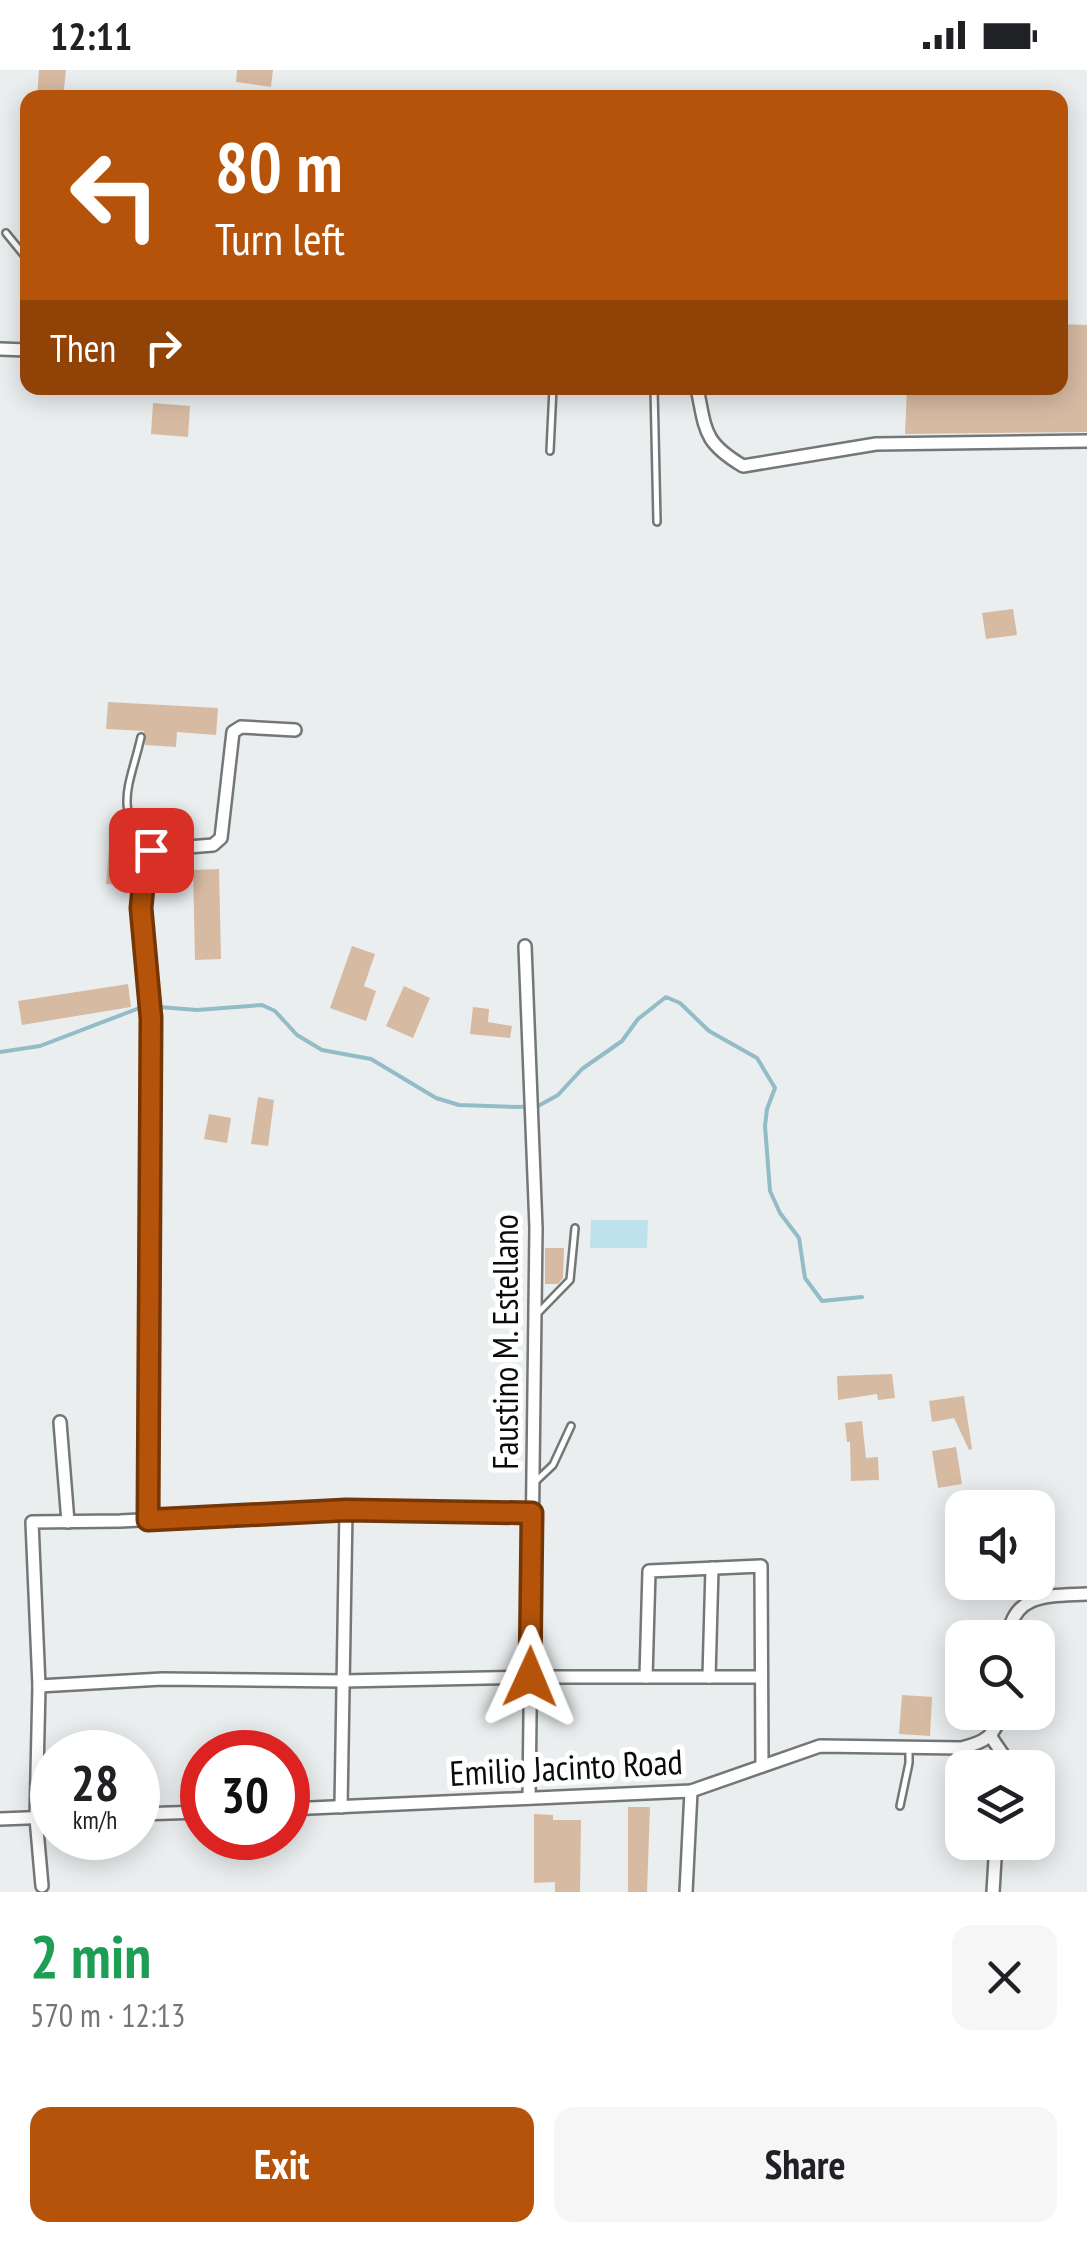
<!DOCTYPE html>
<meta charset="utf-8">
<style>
:root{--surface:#fff;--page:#f6f6f6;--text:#202124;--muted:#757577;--accent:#b45309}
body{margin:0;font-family:"PT Sans Narrow",sans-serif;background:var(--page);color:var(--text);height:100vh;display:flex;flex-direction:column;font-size:38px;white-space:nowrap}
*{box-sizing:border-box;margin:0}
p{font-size:32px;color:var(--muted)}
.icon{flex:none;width:55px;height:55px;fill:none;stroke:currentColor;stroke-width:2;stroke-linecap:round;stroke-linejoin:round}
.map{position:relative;height:1822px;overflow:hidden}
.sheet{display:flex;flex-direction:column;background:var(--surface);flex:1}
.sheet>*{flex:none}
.top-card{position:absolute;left:20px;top:20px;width:1048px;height:305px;border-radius:20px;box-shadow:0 5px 25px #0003;background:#b45309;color:#fff;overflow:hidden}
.controls{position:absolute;left:945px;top:1420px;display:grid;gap:20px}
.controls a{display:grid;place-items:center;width:110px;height:110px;border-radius:20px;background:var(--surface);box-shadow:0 5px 25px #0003;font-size:50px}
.speed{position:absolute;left:30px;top:1660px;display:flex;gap:20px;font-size:50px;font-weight:700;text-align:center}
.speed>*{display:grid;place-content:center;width:130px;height:130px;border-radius:50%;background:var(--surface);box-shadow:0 5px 25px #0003;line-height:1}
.speed small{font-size:25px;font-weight:400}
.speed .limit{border:15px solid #d22;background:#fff;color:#111}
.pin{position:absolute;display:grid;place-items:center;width:85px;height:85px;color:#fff;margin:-42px;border-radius:20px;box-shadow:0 5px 15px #0006}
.me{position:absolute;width:110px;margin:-55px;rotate:1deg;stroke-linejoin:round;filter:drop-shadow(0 0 8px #0008)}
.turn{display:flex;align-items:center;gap:35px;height:210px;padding:0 30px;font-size:45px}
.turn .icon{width:130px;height:130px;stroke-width:2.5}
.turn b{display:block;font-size:70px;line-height:85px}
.then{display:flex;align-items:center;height:95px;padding:0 30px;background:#0003;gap:20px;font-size:38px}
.round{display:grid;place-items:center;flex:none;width:105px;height:105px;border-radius:20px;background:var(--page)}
.overview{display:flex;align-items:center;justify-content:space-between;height:170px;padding:0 30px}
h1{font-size:60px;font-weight:700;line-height:75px;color:#1e9e55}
.primary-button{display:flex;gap:20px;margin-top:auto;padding:20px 30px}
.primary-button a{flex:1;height:115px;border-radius:20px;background:var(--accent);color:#fff;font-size:40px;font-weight:700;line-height:115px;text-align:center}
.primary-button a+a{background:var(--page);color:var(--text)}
.status{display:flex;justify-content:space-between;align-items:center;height:70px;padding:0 50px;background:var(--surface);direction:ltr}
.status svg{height:28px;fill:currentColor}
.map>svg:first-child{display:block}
</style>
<div class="status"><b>12:11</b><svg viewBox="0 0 49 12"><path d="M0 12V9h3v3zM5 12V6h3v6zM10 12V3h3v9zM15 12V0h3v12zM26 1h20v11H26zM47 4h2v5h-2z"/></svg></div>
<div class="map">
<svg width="1087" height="1822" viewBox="0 0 1087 1822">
<rect width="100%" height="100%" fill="#eaeeef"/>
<polygon fill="#bde2eb" points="591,1150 648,1150 647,1178 590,1178"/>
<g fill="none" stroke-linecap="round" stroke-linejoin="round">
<g stroke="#92bcc7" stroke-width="4">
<polyline points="159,937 197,940 262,935 275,941 297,965 322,980 371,989 436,1028 459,1035 517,1037 538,1036 558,1025 582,999 622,971 638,949 666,927 680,933 709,961 757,988 775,1018 767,1039 765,1056 770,1121 780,1143 799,1168 805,1208 822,1231 862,1227"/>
<polyline points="0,982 40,976 142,937"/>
</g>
</g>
<g fill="#d7baa2">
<polygon points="39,0 66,0 63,28 37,26"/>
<polygon points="237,0 273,0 271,17 236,12"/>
<polygon points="1060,254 1087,255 1087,362 905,364 907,318 1060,318"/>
<polygon points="153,333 190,336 188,367 151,364"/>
<polygon points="1013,539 1017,565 986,569 982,543"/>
<polygon points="108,632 218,638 216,665 177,662 176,677 145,675 144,661 106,659"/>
<polygon points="150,741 174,746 170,769 147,765"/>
<polygon points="109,778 138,781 134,816 106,814"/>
<polygon points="219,799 221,889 195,890 193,800"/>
<polygon points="352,876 375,884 364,916 376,921 366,951 330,938"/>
<polygon points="128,914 131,937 22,955 18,931"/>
<polygon points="404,916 430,928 413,968 386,956"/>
<polygon points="473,937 489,939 488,952 512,956 510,968 470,964"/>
<polygon points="258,1027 274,1030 268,1076 251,1074"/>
<polygon points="209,1044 231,1048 227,1073 204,1069"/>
<polygon points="545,1178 564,1178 563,1208 558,1214 545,1214"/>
<polygon points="892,1304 895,1328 878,1330 877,1324 838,1330 837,1306"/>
<polygon points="964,1326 972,1379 969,1380 954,1348 932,1352 929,1331"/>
<polygon points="862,1351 866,1388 878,1387 879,1410 851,1411 850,1372 847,1372 845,1353"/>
<polygon points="956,1377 962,1414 938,1418 932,1381"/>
<polygon points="902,1625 932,1627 930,1666 899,1664"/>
<polygon points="628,1737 650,1737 647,1822 628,1822"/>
<polygon points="534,1744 553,1745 553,1750 581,1750 580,1822 555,1822 555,1812 534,1813"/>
</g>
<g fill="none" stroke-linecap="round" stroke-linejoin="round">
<defs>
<g id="service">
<polyline points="6,163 28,190"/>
<polyline points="654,318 657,452"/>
<polyline points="550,381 553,318"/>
<path d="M 141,667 C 130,716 112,739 150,779"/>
<polyline points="535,1246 570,1210 575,1158"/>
<polyline points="535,1412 553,1395 571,1356"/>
<polyline points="900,1736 909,1693 909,1679"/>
</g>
<g id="minor">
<polyline points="0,279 28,280"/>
<path d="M 697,318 C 706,361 703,372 743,396 L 876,374 L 1087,371"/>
<polyline points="525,876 536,1158 529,1728"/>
<polyline points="60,1352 68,1452"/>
<polyline points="148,1450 151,948 141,838 146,786 151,780 213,775 221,768 233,662 241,657 295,660"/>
<path d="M 1008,1568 C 1013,1522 1050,1526 1087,1524"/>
<polyline points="646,1607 649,1501 761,1496 762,1696"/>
<polyline points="709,1607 712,1498"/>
<polyline points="39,1616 162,1609 343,1611 530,1607 761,1607"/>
<polyline points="991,1667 1002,1683 1001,1698"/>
<polyline points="341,1737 346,1440"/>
<path d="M 288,1739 L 691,1721 L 820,1676 L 961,1678 C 983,1673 997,1666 1000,1642"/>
<polyline points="138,1744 202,1742"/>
<polyline points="0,1749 52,1747"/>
<polyline points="42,1816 36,1748 39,1616 32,1452 120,1451 346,1440 532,1443"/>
<polyline points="686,1822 691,1721"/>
<polyline points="993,1822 996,1772"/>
</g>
</defs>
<use href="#service" stroke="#747778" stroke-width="10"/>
<use href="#minor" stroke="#747778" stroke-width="16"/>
<use href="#service" stroke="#fff" stroke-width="5"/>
<use href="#minor" stroke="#fff" stroke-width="11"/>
</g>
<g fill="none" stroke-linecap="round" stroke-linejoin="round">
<defs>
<polyline id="route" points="151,780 146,786 141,838 151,948 148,1450 346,1440 532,1443 530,1607"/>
</defs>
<use href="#route" stroke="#753606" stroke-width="25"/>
<use href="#route" stroke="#b45309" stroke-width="18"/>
</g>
<g text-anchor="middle" stroke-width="10" stroke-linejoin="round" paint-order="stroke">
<g font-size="35" fill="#0a0c0c" stroke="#fff">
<text transform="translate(506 1272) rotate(-90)" y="12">Faustino M. Estellano</text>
<text transform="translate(566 1698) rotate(-3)" y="12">Emilio Jacinto Road</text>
</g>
</g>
</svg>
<div class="controls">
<a><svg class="icon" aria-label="sound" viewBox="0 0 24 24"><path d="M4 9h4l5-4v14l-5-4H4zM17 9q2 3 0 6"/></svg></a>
<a><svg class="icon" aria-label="search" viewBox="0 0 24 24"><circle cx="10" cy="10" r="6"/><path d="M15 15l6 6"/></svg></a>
<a><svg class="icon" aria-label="layers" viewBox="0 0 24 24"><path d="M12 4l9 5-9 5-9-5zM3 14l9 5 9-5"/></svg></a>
</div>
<div class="speed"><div>28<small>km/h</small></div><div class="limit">30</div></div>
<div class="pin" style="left:151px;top:780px;background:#d93025"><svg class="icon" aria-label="arrive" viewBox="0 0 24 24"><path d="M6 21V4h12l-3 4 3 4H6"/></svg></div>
<svg class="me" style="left:530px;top:1607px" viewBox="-20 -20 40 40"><path d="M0-17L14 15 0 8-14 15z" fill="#b45309" stroke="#fff" stroke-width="4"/></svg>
<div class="top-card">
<div class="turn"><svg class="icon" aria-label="left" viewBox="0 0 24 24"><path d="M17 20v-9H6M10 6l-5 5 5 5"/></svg><div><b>80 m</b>Turn left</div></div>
<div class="then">Then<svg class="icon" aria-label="right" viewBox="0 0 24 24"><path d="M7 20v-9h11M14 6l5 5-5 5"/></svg></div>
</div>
</div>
<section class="sheet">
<div class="overview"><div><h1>2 min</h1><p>570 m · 12:13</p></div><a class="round"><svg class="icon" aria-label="close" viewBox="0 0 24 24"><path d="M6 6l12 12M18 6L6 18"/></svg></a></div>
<div class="primary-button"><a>Exit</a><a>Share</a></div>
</section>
